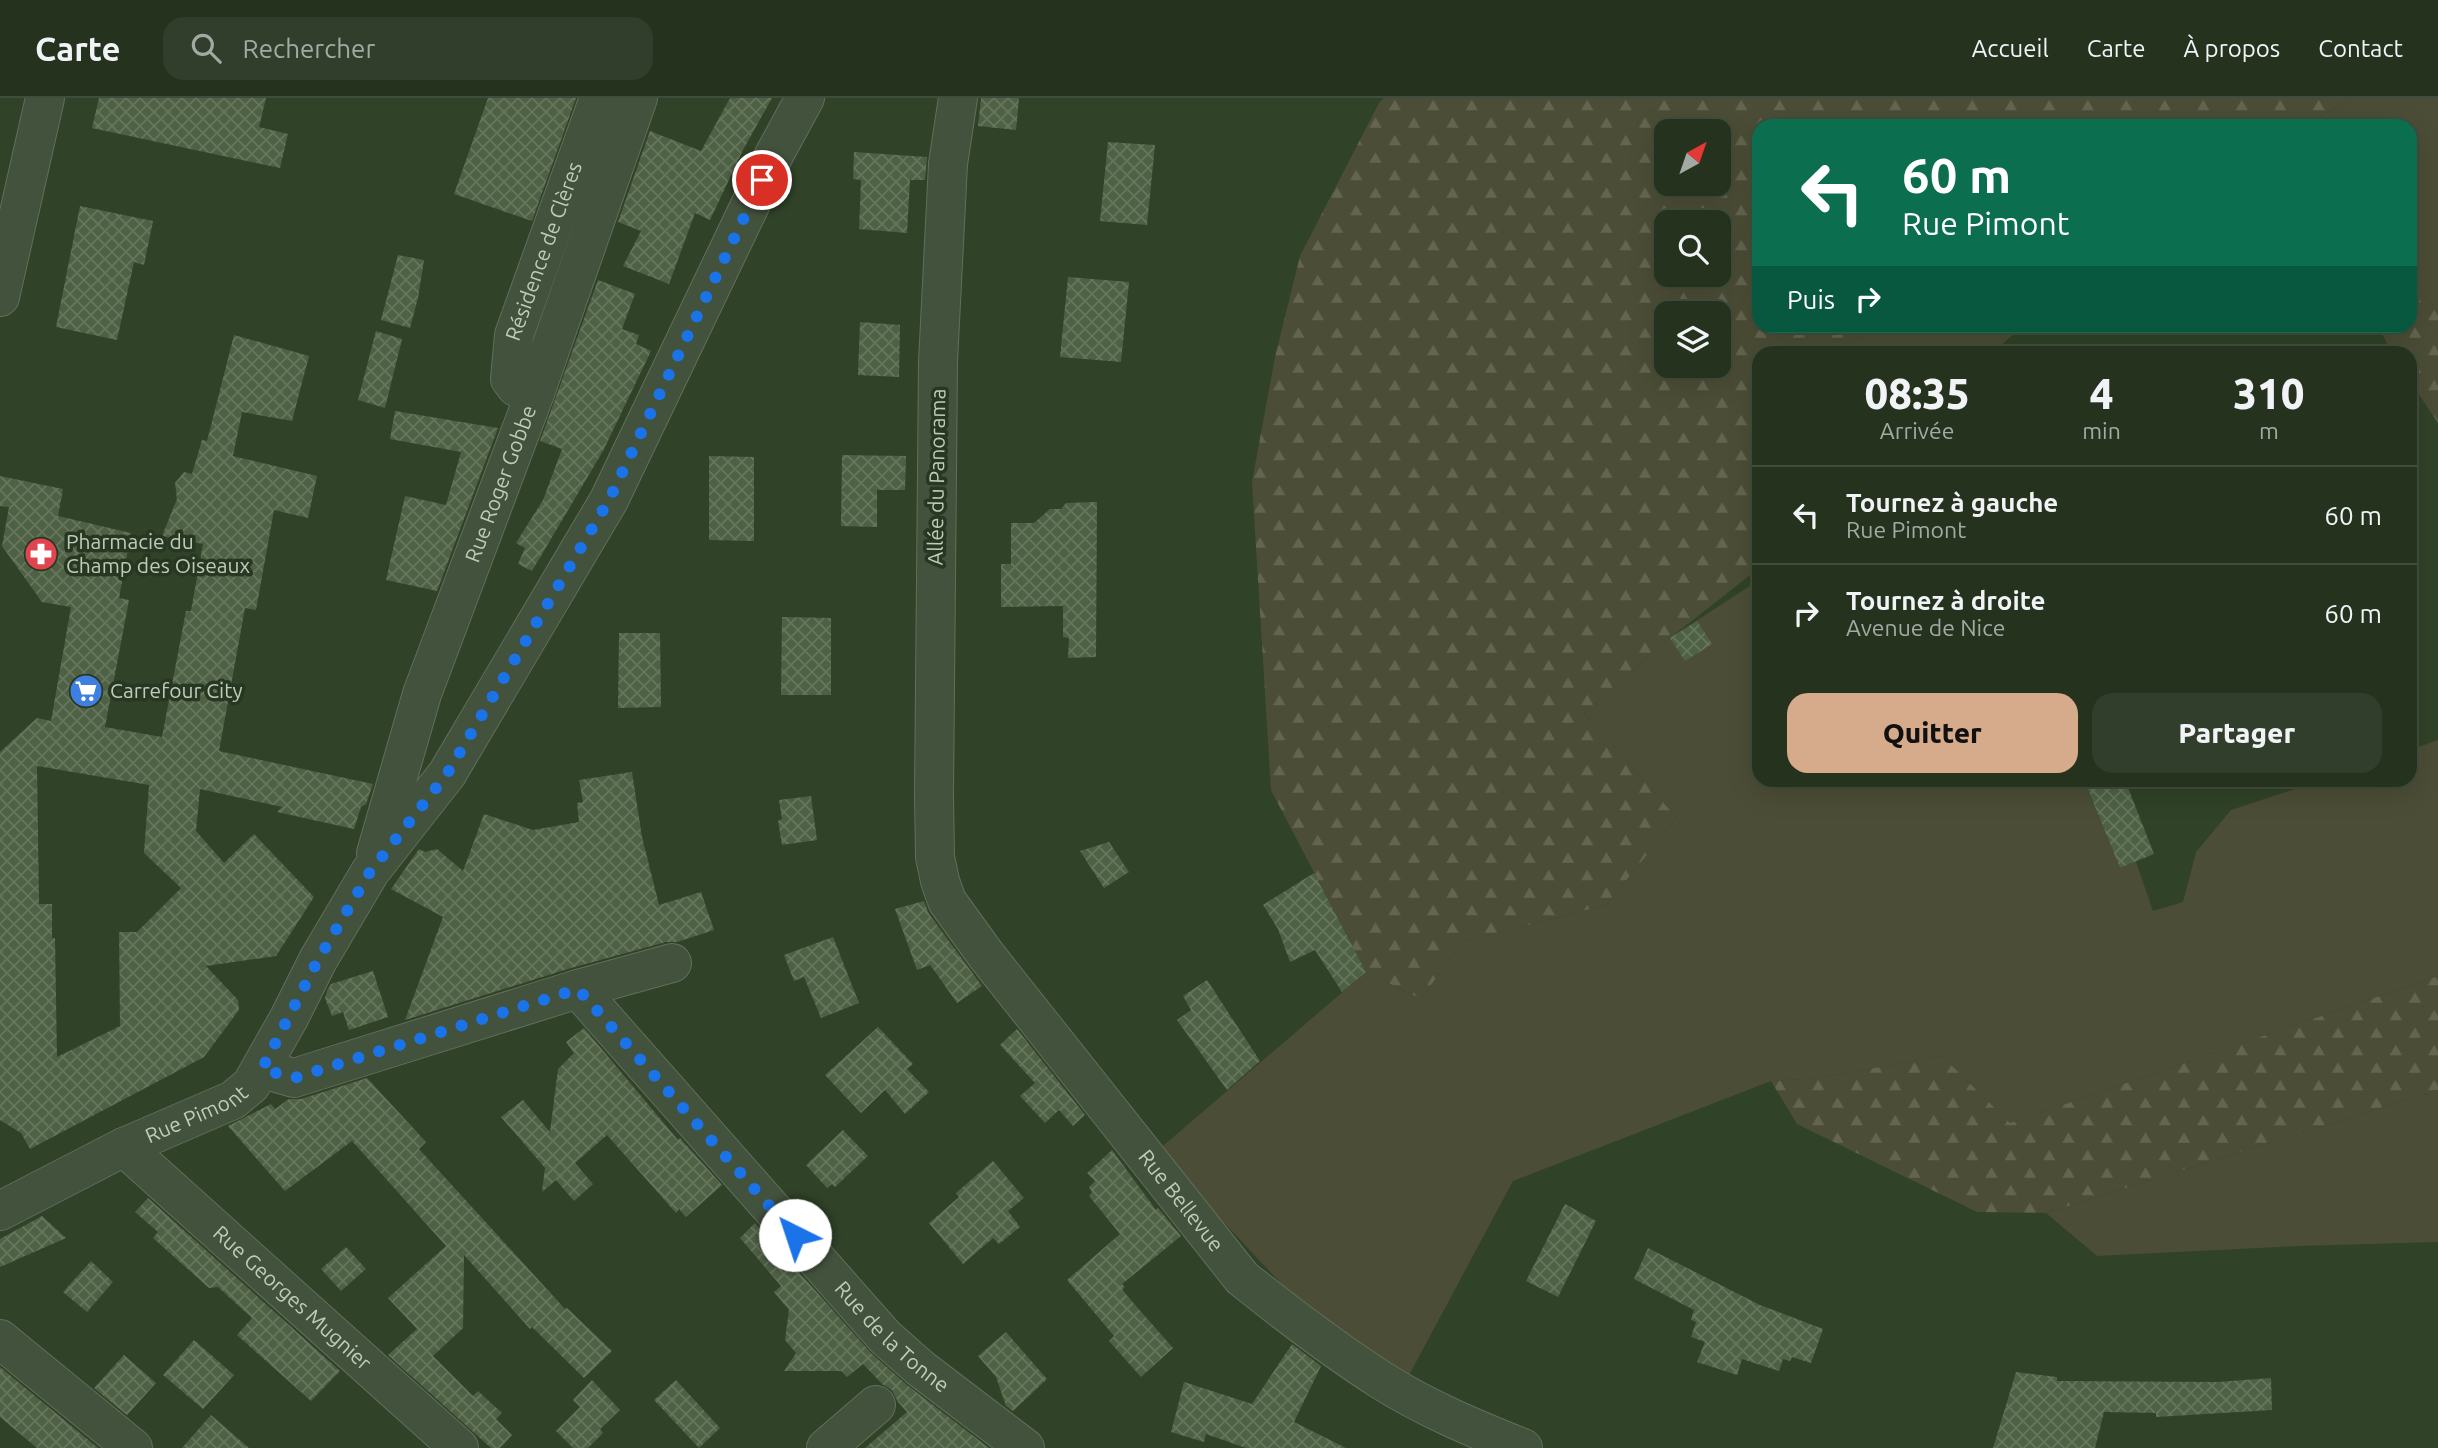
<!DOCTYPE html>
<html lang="fr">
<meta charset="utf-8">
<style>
:root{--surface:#24321e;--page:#303e2b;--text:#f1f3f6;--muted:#a3aaa4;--line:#414d3c;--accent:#d6ab8b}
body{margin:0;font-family:Ubuntu,sans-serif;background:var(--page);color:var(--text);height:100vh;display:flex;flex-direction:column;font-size:26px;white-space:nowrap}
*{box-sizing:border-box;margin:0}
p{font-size:23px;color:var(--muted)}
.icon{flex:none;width:38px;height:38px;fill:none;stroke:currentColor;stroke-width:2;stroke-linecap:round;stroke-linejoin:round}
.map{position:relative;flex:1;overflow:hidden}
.panel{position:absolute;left:1752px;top:248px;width:665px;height:441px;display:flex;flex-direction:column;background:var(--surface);border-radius:21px;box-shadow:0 7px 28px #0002,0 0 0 2px var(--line)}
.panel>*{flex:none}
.guide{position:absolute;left:1752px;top:21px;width:665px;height:214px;border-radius:21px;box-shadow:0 7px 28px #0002,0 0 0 2px var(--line);background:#0b6e4f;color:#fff;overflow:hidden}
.needle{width:46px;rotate:40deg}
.tools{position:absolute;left:1654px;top:21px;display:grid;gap:14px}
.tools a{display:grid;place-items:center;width:77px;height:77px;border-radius:14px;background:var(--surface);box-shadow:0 7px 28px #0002,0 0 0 2px var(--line);font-size:35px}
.pin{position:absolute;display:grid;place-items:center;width:60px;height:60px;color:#fff;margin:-30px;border:4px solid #fff;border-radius:50%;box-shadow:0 2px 7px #0007}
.me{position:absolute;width:77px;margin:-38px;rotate:319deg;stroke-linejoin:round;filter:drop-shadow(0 0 5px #0008)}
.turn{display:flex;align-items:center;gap:24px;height:147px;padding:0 35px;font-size:32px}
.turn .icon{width:91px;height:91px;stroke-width:2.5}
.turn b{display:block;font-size:49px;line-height:60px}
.then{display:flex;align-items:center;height:66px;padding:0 35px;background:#0003;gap:14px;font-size:26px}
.eta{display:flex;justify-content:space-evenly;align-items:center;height:119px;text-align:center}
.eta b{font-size:42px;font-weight:800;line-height:49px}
.primary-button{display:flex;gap:14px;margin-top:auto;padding:14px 35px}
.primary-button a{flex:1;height:80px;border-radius:21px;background:var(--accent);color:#111;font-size:28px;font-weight:800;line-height:80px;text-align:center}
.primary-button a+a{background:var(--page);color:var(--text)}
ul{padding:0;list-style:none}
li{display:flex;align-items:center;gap:21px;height:98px;padding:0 35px;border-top:2px solid var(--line)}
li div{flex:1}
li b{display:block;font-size:26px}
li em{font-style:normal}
header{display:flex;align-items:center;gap:42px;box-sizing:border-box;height:98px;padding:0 35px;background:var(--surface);border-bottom:2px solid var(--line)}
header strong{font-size:33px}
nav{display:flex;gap:38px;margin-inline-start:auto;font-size:24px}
.search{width:490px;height:63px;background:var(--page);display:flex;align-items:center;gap:18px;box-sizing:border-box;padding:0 24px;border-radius:21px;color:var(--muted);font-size:26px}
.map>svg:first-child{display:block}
</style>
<header>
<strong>Carte</strong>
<div class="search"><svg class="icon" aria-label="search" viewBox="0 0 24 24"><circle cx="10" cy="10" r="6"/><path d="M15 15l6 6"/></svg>Rechercher</div>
<nav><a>Accueil</a><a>Carte</a><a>À propos</a><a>Contact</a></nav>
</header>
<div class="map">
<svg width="2438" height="1350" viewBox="0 0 2438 1350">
<defs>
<pattern id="forest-firs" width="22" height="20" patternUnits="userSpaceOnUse" patternTransform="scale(1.75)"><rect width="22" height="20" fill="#4c4d36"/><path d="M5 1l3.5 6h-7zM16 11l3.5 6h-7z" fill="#646551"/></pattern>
<pattern id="building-cross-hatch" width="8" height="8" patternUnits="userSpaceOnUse" patternTransform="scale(1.75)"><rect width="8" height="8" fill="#4e6145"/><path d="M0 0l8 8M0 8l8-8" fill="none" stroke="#66765e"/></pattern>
</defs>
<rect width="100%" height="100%" fill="#304228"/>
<g fill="#4c4d36">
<polygon points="2351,0 2438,0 2438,215 2410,175 2410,28 2305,28"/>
<polygon points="1876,228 2022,228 1993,255 1841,255"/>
<polygon points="1759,482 1759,682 2084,683 2120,770 2136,764 2153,813 2183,804 2196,754 2231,712 2319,683 2410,682 2410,652 2438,642 2438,878 2010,1025 1942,958 1818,980 1771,983 1513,1083 1407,1281 1303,1209 1157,1053 1366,874 1421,901 1462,844 1606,807 1677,720 1584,615 1670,540"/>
<polygon points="2438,992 2438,1144 2299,1148 2097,1158 2046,1115"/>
</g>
<g fill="url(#forest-firs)" fill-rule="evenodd">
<path d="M 1384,0 L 2351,0 L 2305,28 L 1759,28 L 1759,228 L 1876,228 L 1841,255 L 1759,256 L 1759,470 L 1670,540 L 1584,615 L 1677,720 L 1606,807 L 1462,844 L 1421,901 L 1366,874 L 1271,692 L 1252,384 L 1275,259 L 1300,158 L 1379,5 ZM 1666,33 L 1718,33 L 1718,86 L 1666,86 ZM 1666,124 L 1718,124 L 1718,177 L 1666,177 ZM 1666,215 L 1718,215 L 1718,268 L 1666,268 Z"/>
<polygon points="2410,175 2438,215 2438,325 2410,283 2410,256 2392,255 2378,228 2410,228"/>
<polygon points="2438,878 2438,992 2046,1115 1977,1114 1797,1026 1771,983 1818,980 1942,958 2010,1025"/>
</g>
<g fill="url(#building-cross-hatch)" fill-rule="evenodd">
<polygon points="99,0 266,0 259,29 288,36 280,70 92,30"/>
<polygon points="488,0 576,0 532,123 454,96"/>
<polygon points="730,0 772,0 743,52 710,122 695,115 669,186 623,168 641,133 618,124 650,33 701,53"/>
<polygon points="981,0 1019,0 1016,32 978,28"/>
<polygon points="1108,44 1155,47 1147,127 1100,123"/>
<polygon points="854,54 927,59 925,82 910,82 907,135 859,131 861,82 853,81"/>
<polygon points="80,108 153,123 144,167 134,164 117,242 56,229"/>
<polygon points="398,157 424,162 418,200 410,230 381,222"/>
<polygon points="1068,179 1129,184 1121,264 1060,259"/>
<polygon points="598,182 635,196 622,231 639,237 636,246 651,253 603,353 532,473 518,466 525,450 516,445 543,402 562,351 540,343"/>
<polygon points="860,224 900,227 899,279 858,277"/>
<polygon points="376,233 402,241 385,310 358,302"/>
<path d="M 234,237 L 309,258 L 292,323 L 242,314 L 233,358 L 317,378 L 308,420 L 274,412 L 256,512 L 245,510 L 219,653 L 373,686 L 366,706 L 361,709 L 354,731 L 277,714 L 282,709 L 200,691 L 196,733 L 224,765 L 254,736 L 314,799 L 276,858 L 206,868 L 238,902 L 239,912 L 204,959 L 30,1051 L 21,1035 L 0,1022 L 0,654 L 37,620 L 51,623 L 71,509 L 42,504 L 2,448 L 9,409 L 0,408 L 0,378 L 63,391 L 58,418 L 131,435 L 119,500 L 129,502 L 105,629 L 162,639 L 186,513 L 191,513 L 203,446 L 162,438 L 177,401 L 175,385 L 184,374 L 192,376 L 202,342 L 207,343 ZM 37,668 L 149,687 L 144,755 L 181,790 L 137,834 L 119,834 L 120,928 L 57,959 L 55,840 L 52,840 L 52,806 L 39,806 Z"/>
<polygon points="395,313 498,330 437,493 386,482 405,398 446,407 461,354 390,341"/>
<polygon points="842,357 906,358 905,392 877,392 877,429 841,428"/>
<polygon points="709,358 754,359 754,443 709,442"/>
<polygon points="1097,404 1096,559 1068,560 1069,540 1063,539 1063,508 1001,509 1001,466 1011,466 1011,425 1034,425 1050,411 1061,411 1066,405"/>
<polygon points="782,519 831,520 831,597 781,597"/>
<polygon points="1697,523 1712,546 1685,563 1670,540"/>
<polygon points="619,535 660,535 661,609 618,610"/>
<polygon points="632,674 642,739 659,807 701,794 714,832 677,844 666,844 571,870 405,922 443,819 391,791 419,751 425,754 437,751 463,773 484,716 533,732 579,724 577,705 583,704 579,682"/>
<polygon points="2084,682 2125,682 2154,756 2120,770"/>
<polygon points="811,698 817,742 782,747 778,723 782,721 779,702"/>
<polygon points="1109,744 1129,774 1104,790 1080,753"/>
<polygon points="1314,775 1366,874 1342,894 1315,852 1290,864 1278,831 1263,807"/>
<polygon points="924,803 929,816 982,888 957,905 936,875 938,874 936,875 930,867 917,872 895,811"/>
<polygon points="833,839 859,905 821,920 804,879 794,883 784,857"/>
<polygon points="373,873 388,919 349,932 343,914 332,918 325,900 327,893 331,886"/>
<polygon points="1207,882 1260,963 1227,992 1177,922 1191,912 1183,898"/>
<polygon points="878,929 913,966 907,971 929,994 905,1016 885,992 861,1015 825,977"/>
<polygon points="584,930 678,1042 680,1040 722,1087 686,1119 679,1111 676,1115 607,1037 575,1065 593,1086 574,1103 556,1082 542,1094 545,1070 501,1019 523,1002 550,1034 558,971 574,955 566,944"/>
<polygon points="1017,931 1085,1017 1073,1028 1059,1012 1045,1025 1020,998 1035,985 1000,947"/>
<polygon points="367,980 426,1044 419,1051 565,1211 567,1210 612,1253 584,1280 532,1229 530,1231 464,1157 463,1230 433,1258 473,1298 478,1293 502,1315 496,1321 512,1337 500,1350 491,1350 388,1257 417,1231 388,1200 446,1148 352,1043 285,1093 228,1028 271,1006 275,1011 289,1001 301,1001"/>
<polygon points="843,1032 868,1058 835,1089 832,1086 827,1090 806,1067"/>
<polygon points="1112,1052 1156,1112 1158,1110 1181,1138 1122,1186 1125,1189 1122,1192 1173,1250 1141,1279 1109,1243 1114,1238 1067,1182 1120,1136 1089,1098 1092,1094 1089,1089 1095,1083 1087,1075"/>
<polygon points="993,1063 1024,1100 1008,1113 1020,1129 999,1146 993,1140 963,1166 929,1125 959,1099 956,1095"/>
<polygon points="148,1100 340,1273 311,1303 237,1237 252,1220 218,1189 209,1190 153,1140 158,1134 135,1114"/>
<polygon points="1565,1106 1596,1123 1558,1199 1526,1183"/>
<polygon points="42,1118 66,1140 0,1169 0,1141"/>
<polygon points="755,1125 871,1255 907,1287 989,1350 865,1350 907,1314 898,1304 892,1292 882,1286 863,1266 847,1279 841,1273 784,1273 796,1255 785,1242 789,1212 774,1194 781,1188 740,1140"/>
<polygon points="346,1149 366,1171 341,1193 321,1171"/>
<polygon points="1648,1150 1760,1207 1823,1231 1811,1265 1792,1259 1790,1263 1783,1261 1779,1273 1742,1261 1737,1277 1697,1264 1705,1244 1691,1239 1696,1224 1691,1222 1694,1212 1634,1181"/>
<polygon points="91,1163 113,1184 87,1214 63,1194"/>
<polygon points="1006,1234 1047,1281 1013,1313 1006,1308 996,1279 978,1258"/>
<polygon points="194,1242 234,1277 203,1311 163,1277"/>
<polygon points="1292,1246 1321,1268 1294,1324 1346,1350 1246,1350 1206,1336 1204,1344 1171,1334 1184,1284 1252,1306"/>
<polygon points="124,1257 156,1285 127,1317 94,1290"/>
<polygon points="0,1269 98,1350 37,1350 0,1319"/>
<polygon points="2016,1274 2057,1279 2057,1283 2217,1284 2271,1280 2272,1312 2156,1319 2156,1315 2104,1314 2095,1350 1993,1350"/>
<polygon points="592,1282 620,1312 600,1331 603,1335 588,1350 573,1350 556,1333 580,1309 573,1302"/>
<polygon points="676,1282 720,1330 699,1350 654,1302"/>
<polygon points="211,1317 249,1350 182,1350"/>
</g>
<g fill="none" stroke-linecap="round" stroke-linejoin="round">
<defs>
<g id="minor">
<path id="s1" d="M 958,0 L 948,66 L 938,264 L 934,698 L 935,759 L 940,783 L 947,803 L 986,857 L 1242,1180 C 1287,1216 1333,1251 1381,1282 C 1425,1310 1475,1331 1523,1350"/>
<polyline points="0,199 45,0"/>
<path id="s2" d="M 535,295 L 516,289 L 510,281 L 514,237 L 599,0"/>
<path id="s3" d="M 376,755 L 422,596 L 535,295 L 638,0"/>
<path id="s4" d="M 578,891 L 885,1239 L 920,1270 L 1025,1350"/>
<polyline points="262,971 294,980 578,891 672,865"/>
<path id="s5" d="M 124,1049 L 459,1350"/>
<path id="s6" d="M 0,1113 L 124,1049 L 233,1002 L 251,987 L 289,920 L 318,862 L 370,774 L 447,676 L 609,402 L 774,57 L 805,0"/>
<polyline points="0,1241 133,1350"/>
<polyline points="826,1350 876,1307"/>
</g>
</defs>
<use href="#minor" stroke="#616f5b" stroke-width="40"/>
<use href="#minor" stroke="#43523d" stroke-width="38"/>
</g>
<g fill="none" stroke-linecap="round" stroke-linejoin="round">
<polyline stroke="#1a73e8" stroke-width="12" stroke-dasharray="0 21.6" points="762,82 609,402 447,676 370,774 318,862 262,971 294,980 578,891 795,1137"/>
</g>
<defs>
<symbol id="pharmacy-disc" viewBox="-11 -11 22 22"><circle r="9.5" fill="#e0444e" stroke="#273721"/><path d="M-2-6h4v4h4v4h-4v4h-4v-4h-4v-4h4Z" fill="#fff"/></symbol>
<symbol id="supermarket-disc" viewBox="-11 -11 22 22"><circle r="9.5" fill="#3f7fe0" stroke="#273721"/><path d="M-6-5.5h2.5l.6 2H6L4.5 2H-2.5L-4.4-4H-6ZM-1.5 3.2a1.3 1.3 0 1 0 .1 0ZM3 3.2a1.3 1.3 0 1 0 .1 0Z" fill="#fff"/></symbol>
</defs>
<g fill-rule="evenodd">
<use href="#pharmacy-disc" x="22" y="437" width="38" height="38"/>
<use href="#supermarket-disc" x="67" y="574" width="38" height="38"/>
</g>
<g text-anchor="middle" stroke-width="7" stroke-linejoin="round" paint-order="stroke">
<g font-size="21" fill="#beccba" stroke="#273721">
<text dy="7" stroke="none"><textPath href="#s2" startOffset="163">Résidence de Clères</textPath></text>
<text transform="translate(937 379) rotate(-89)" y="7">Allée du Panorama</text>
<text dy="7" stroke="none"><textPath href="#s3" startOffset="390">Rue Roger Gobbe</textPath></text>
<text dy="7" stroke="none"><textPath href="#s6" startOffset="219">Rue Pimont</textPath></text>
<text dy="7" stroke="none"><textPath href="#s1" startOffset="1186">Rue Bellevue</textPath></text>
<text dy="7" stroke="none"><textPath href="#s5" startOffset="226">Rue Georges Mugnier</textPath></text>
<text dy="7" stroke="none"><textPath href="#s4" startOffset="469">Rue de la Tonne</textPath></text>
</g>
<g font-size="21" fill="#beccba" stroke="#273721" text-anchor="start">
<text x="66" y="451">Pharmacie du<tspan x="66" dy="24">Champ des Oiseaux</tspan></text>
<text x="110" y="600">Carrefour City</text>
</g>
</g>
</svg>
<div class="tools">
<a><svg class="needle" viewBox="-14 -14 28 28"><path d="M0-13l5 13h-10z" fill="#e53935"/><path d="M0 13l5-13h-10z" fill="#a3aaa4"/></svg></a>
<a><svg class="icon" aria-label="search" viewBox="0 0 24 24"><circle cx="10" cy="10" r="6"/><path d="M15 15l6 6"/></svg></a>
<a><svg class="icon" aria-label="layers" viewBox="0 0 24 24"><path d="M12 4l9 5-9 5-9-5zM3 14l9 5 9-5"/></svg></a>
</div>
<div class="pin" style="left:762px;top:82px;background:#d93025"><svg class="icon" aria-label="arrive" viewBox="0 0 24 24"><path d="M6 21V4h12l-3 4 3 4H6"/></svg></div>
<svg class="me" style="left:795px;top:1137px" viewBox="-20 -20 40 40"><circle r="19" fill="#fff"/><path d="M0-13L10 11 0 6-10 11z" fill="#1a73e8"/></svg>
<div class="guide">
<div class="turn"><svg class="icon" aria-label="left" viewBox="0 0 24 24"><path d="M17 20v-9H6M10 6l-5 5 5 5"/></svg><div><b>60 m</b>Rue Pimont</div></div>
<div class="then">Puis<svg class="icon" aria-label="right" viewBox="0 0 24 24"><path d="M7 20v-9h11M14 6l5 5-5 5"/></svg></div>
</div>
<section class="panel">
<div class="eta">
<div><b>08:35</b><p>Arrivée</p></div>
<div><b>4</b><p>min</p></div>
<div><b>310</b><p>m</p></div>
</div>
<ul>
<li><svg class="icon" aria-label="left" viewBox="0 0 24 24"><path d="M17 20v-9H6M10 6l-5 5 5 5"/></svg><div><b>Tournez à gauche</b><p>Rue Pimont</p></div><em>60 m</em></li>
<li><svg class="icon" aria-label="right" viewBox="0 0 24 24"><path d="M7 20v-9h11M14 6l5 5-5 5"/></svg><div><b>Tournez à droite</b><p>Avenue de Nice</p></div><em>60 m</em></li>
</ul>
<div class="primary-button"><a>Quitter</a><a>Partager</a></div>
</section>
</div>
